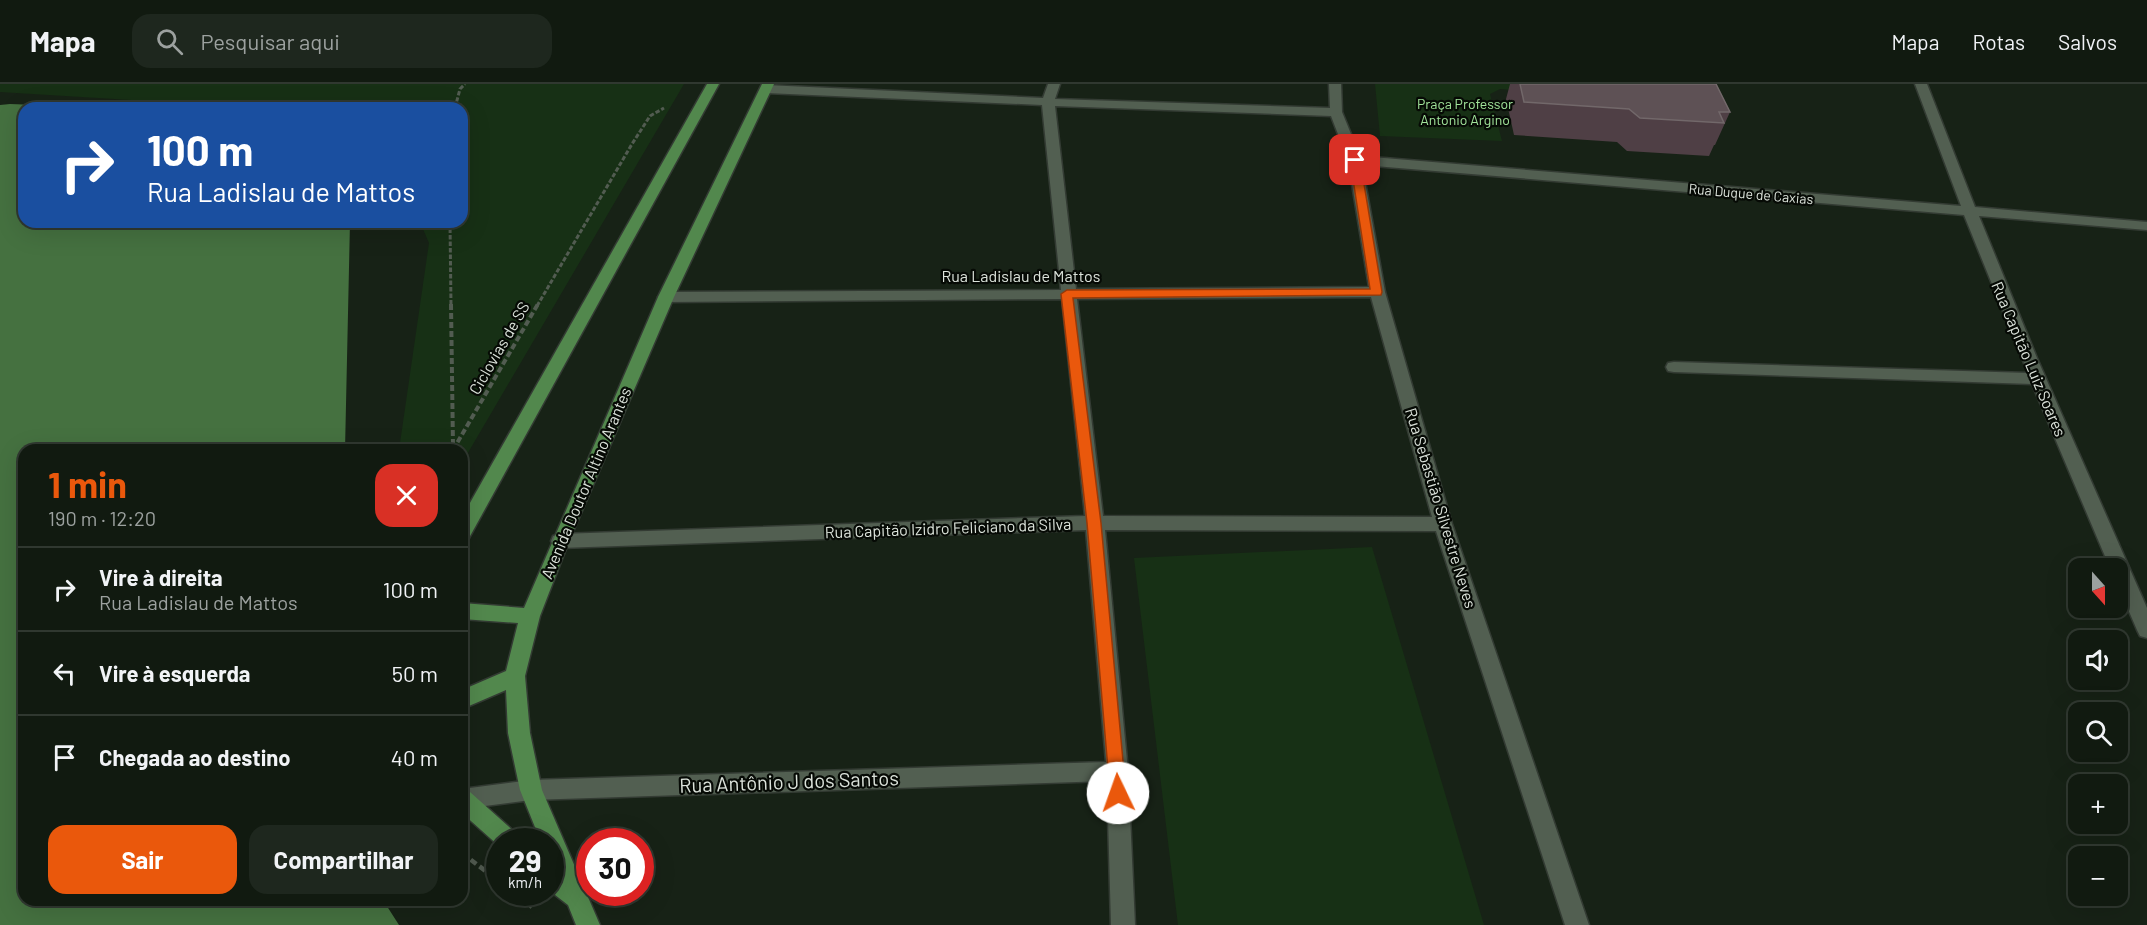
<!DOCTYPE html>
<html lang="pt">
<meta charset="utf-8">
<style>
:root{--surface:#111a10;--page:#1e271e;--text:#f1f3f6;--muted:#9ca19f;--line:#303830;--accent:#ea580c}
body{margin:0;font-family:Barlow,sans-serif;background:var(--page);color:var(--text);height:100vh;display:flex;flex-direction:column;font-size:22px;white-space:nowrap}
*{box-sizing:border-box;margin:0}
p{font-size:20px;color:var(--muted)}
.icon{flex:none;width:33px;height:33px;fill:none;stroke:currentColor;stroke-width:2;stroke-linecap:round;stroke-linejoin:round}
.map{position:relative;flex:1;overflow:hidden}
.drawer{position:absolute;left:18px;top:360px;width:450px;height:462px;display:flex;flex-direction:column;background:var(--surface);border-radius:18px;box-shadow:0 6px 24px #0002,0 0 0 2px var(--line)}
.drawer>*{flex:none}
.banner{position:absolute;left:18px;top:18px;width:450px;height:126px;border-radius:18px;box-shadow:0 6px 24px #0002,0 0 0 2px var(--line);background:#1a4fa0;color:#fff;overflow:hidden}
.needle{width:39px;rotate:159deg}
.tools{position:absolute;left:2068px;top:474px;display:grid;gap:12px}
.tools a{display:grid;place-items:center;width:60px;height:60px;border-radius:12px;background:var(--surface);box-shadow:0 6px 24px #0002,0 0 0 2px var(--line);font-size:30px}
.speed{position:absolute;left:486px;top:744px;display:flex;gap:12px;font-size:30px;font-weight:700;text-align:center}
.speed>*{display:grid;place-content:center;width:78px;height:78px;border-radius:50%;background:var(--surface);box-shadow:0 6px 24px #0002,0 0 0 2px var(--line);line-height:1}
.speed small{font-size:15px;font-weight:400}
.speed .limit{border:9px solid #d22;background:#fff;color:#111}
.pin{position:absolute;display:grid;place-items:center;width:51px;height:51px;color:#fff;margin:-26px;border-radius:12px;box-shadow:0 3px 9px #0006}
.me{position:absolute;width:66px;margin:-33px;rotate:357deg;stroke-linejoin:round;filter:drop-shadow(0 0 4px #0008)}
.turn{display:flex;align-items:center;gap:21px;height:126px;padding:0 30px;font-size:27px}
.turn .icon{width:78px;height:78px;stroke-width:2.5}
.turn b{display:block;font-size:42px;line-height:51px}
.round{display:grid;place-items:center;flex:none;width:63px;height:63px;border-radius:18px;background:var(--page)}
.summary{display:flex;align-items:center;justify-content:space-between;height:102px;padding:0 30px}
h1{font-size:36px;font-weight:700;line-height:45px;color:var(--accent)}
.button{display:flex;gap:12px;margin-top:auto;padding:12px 30px}
.button a{flex:1;height:69px;border-radius:18px;background:var(--accent);color:#fff;font-size:24px;font-weight:700;line-height:69px;text-align:center}
.button a+a{background:var(--page);color:var(--text)}
ul{padding:0;list-style:none}
li{display:flex;align-items:center;gap:18px;height:84px;padding:0 30px;border-top:2px solid var(--line)}
li div{flex:1}
li b{display:block;font-size:22px}
li em{font-style:normal}
header{display:flex;align-items:center;gap:36px;box-sizing:border-box;height:84px;padding:0 30px;background:var(--surface);border-bottom:2px solid var(--line)}
header strong{font-size:28px}
nav{display:flex;gap:33px;margin-inline-start:auto;font-size:21px}
.search{width:420px;height:54px;background:var(--page);display:flex;align-items:center;gap:15px;box-sizing:border-box;padding:0 21px;border-radius:18px;color:var(--muted);font-size:22px}
.map>svg:first-child{display:block}
</style>
<header>
<strong>Mapa</strong>
<div class="search"><svg class="icon" aria-label="search" viewBox="0 0 24 24"><circle cx="10" cy="10" r="6"/><path d="M15 15l6 6"/></svg>Pesquisar aqui</div>
<nav><a>Mapa</a><a>Rotas</a><a>Salvos</a></nav>
</header>
<div class="map">
<svg width="2147" height="841" viewBox="0 0 2147 841">
<rect width="100%" height="100%" fill="#172216"/>
<g fill="#173015">
<polygon points="0,0 684,0 462,379 462,366 399,366 429,159 420,138 462,138 462,24 310,24 306,21 245,23 0,8"/>
<polygon points="1375,0 1588,0 1590,12 1500,5 1490,10 1502,57 1380,52"/>
<polygon points="1372,463 1484,841 1178,841 1134,474"/>
</g>
<polygon fill="#457140" points="10,20 119,24 24,24 24,138 350,138 345,366 24,366 24,816 383,816 399,841 0,841 0,21"/>
<g fill="none" stroke-linecap="round" stroke-linejoin="round">
<defs>
<path id="minor" d="M 1048,0 L 1060,0 L 1055,15 L 1330,24 L 1329,0 L 1341,0 L 1342,28 L 1360,72 L 1961,122 L 1915,0 L 1927,0 L 1975,123 L 2147,138 L 2147,146 L 1979,132 L 2037,274 L 2147,524 L 2147,554 L 2140,552 L 2137,546 L 2118,502 L 2118,484 L 2110,484 L 2032,300 L 1674,288 L 1668,287 L 1666,283 L 1668,279 L 1674,278 L 2028,289 L 1964,131 L 1362,81 L 1385,208 L 1452,440 L 1589,841 L 1565,841 L 1436,447 L 1105,446 L 1128,687 L 1135,841 L 1111,841 L 1107,697 L 531,716 L 462,725 L 462,705 L 531,696 L 1106,678 L 1086,446 L 560,464 L 553,462 L 551,457 L 553,452 L 560,450 L 1085,432 L 1062,215 L 666,218 L 658,213 L 666,208 L 1061,206 L 1042,21 L 766,9 L 760,5 L 766,1 L 1043,14 ZM 1055,22 L 1331,32 L 1348,76 L 1369,203 L 1076,205 ZM 1371,213 L 1432,433 L 1103,432 L 1077,215 Z"/>
<g id="major">
<polygon points="707,0 719,0 469,454 462,456 462,433"/>
<polygon points="762,0 774,0 674,213 569,457 540,532 525,592 530,649 542,706 600,841 576,841 568,821 550,807 550,758 541,758 520,706 508,649 506,606 462,625 462,606 506,587 518,539 462,535 462,519 524,524 658,213"/>
<polygon points="462,705 470,708 518,751 521,758 500,758 500,763 462,729"/>
</g>
</defs>
<use href="#minor" stroke="#333b33" stroke-width="3"/>
<use href="#major" stroke="#333b33" stroke-width="3"/>
<g stroke="#525c51" stroke-width="3" stroke-dasharray="4.5 2" stroke-linecap="butt">
<polyline points="455,24 460,5 465,0"/>
<polyline points="450,138 451,222"/>
<polyline points="537,222 632,60 650,32 664,24"/>
</g>
<g stroke="#525c51" stroke-width="4" stroke-dasharray="6 3" stroke-linecap="butt">
<polyline points="451,220 453,362"/>
<polyline points="453,366 538,220"/>
</g>
<g stroke="#525c51" stroke-width="4.5" stroke-dasharray="7 4" stroke-linecap="butt">
<polyline points="462,769 500,798"/>
<polyline points="513,808 532,823"/>
</g>
<use href="#minor" fill="#525f51" fill-rule="evenodd"/>
<use href="#major" fill="#52884d" fill-rule="evenodd"/>
</g>
<polygon fill="#4f3f45" points="1510,0 1716,0 1730,28 1715,61 1714,61 1709,72 1627,67 1617,58 1514,51 1506,15"/>
<polygon fill="#5e5155" stroke="#72686a" stroke-width="1.5" points="1520,0 1716,0 1730,28 1719,28 1724,39 1640,34 1629,25 1524,18"/>
<polygon fill="#ea580c" stroke="#983908" stroke-width="1.5" points="1355,73 1360,76 1382,208 1381,211 1073,214 1101,439 1126,709 1124,715 1118,717 1112,715 1110,709 1087,439 1061,210 1067,206 1370,205 1350,76"/>
<g text-anchor="middle" stroke-width="4.5" stroke-linejoin="round" paint-order="stroke">
<g font-size="14" fill="#a1e39a" stroke="#060a05">
<text x="1465" y="25">Praça Professor<tspan x="1465" dy="16">Antonio Argino</tspan></text>
</g>
<g font-size="14" fill="#dce3db" stroke="#060a05">
<text transform="translate(1751 110) rotate(5)" y="5">Rua Duque de Caxias</text>
</g>
<g font-size="16" fill="#dce3db" stroke="#060a05">
<text x="1021" y="198">Rua Ladislau de Mattos</text>
<text transform="translate(499 264) rotate(-60)" y="6">Ciclovias de SS</text>
<text transform="translate(2029 275) rotate(67)" y="6">Rua Capitão Luiz Soares</text>
<text transform="translate(586 399) rotate(-67)" y="6">Avenida Doutor Altino Arantes</text>
<text transform="translate(1441 424) rotate(73)" y="6">Rua Sebastião Silvestre Neves</text>
<text transform="translate(948 444) rotate(-2)" y="6">Rua Capitão Izidro Feliciano da Silva</text>
</g>
<g font-size="20" fill="#dce3db" stroke="#060a05">
<text transform="translate(789 698) rotate(-2)" y="7">Rua Antônio J dos Santos</text>
</g>
</g>
</svg>
<div class="tools">
<a><svg class="needle" viewBox="-14 -14 28 28"><path d="M0-13l5 13h-10z" fill="#e53935"/><path d="M0 13l5-13h-10z" fill="#9ca19f"/></svg></a>
<a><svg class="icon" aria-label="sound" viewBox="0 0 24 24"><path d="M4 9h4l5-4v14l-5-4H4zM17 9q2 3 0 6"/></svg></a>
<a><svg class="icon" aria-label="search" viewBox="0 0 24 24"><circle cx="10" cy="10" r="6"/><path d="M15 15l6 6"/></svg></a>
<a>+</a>
<a>−</a>
</div>
<div class="speed"><div>29<small>km/h</small></div><div class="limit">30</div></div>
<div class="pin" style="left:1355px;top:76px;background:#d93025"><svg class="icon" aria-label="arrive" viewBox="0 0 24 24"><path d="M6 21V4h12l-3 4 3 4H6"/></svg></div>
<svg class="me" style="left:1118px;top:709px" viewBox="-20 -20 40 40"><circle r="19" fill="#fff"/><path d="M0-13L10 11 0 6-10 11z" fill="#ea580c"/></svg>
<div class="banner">
<div class="turn"><svg class="icon" aria-label="right" viewBox="0 0 24 24"><path d="M7 20v-9h11M14 6l5 5-5 5"/></svg><div><b>100 m</b>Rua Ladislau de Mattos</div></div>
</div>
<section class="drawer">
<div class="summary"><div><h1>1 min</h1><p>190 m · 12:20</p></div><a class="round" style="background:#d93025;color:#fff"><svg class="icon" aria-label="close" viewBox="0 0 24 24"><path d="M6 6l12 12M18 6L6 18"/></svg></a></div>
<ul>
<li><svg class="icon" aria-label="right" viewBox="0 0 24 24"><path d="M7 20v-9h11M14 6l5 5-5 5"/></svg><div><b>Vire à direita</b><p>Rua Ladislau de Mattos</p></div><em>100 m</em></li>
<li><svg class="icon" aria-label="left" viewBox="0 0 24 24"><path d="M17 20v-9H6M10 6l-5 5 5 5"/></svg><div><b>Vire à esquerda</b></div><em>50 m</em></li>
<li><svg class="icon" aria-label="arrive" viewBox="0 0 24 24"><path d="M6 21V4h12l-3 4 3 4H6"/></svg><div><b>Chegada ao destino</b></div><em>40 m</em></li>
</ul>
<div class="button"><a>Sair</a><a>Compartilhar</a></div>
</section>
</div>
